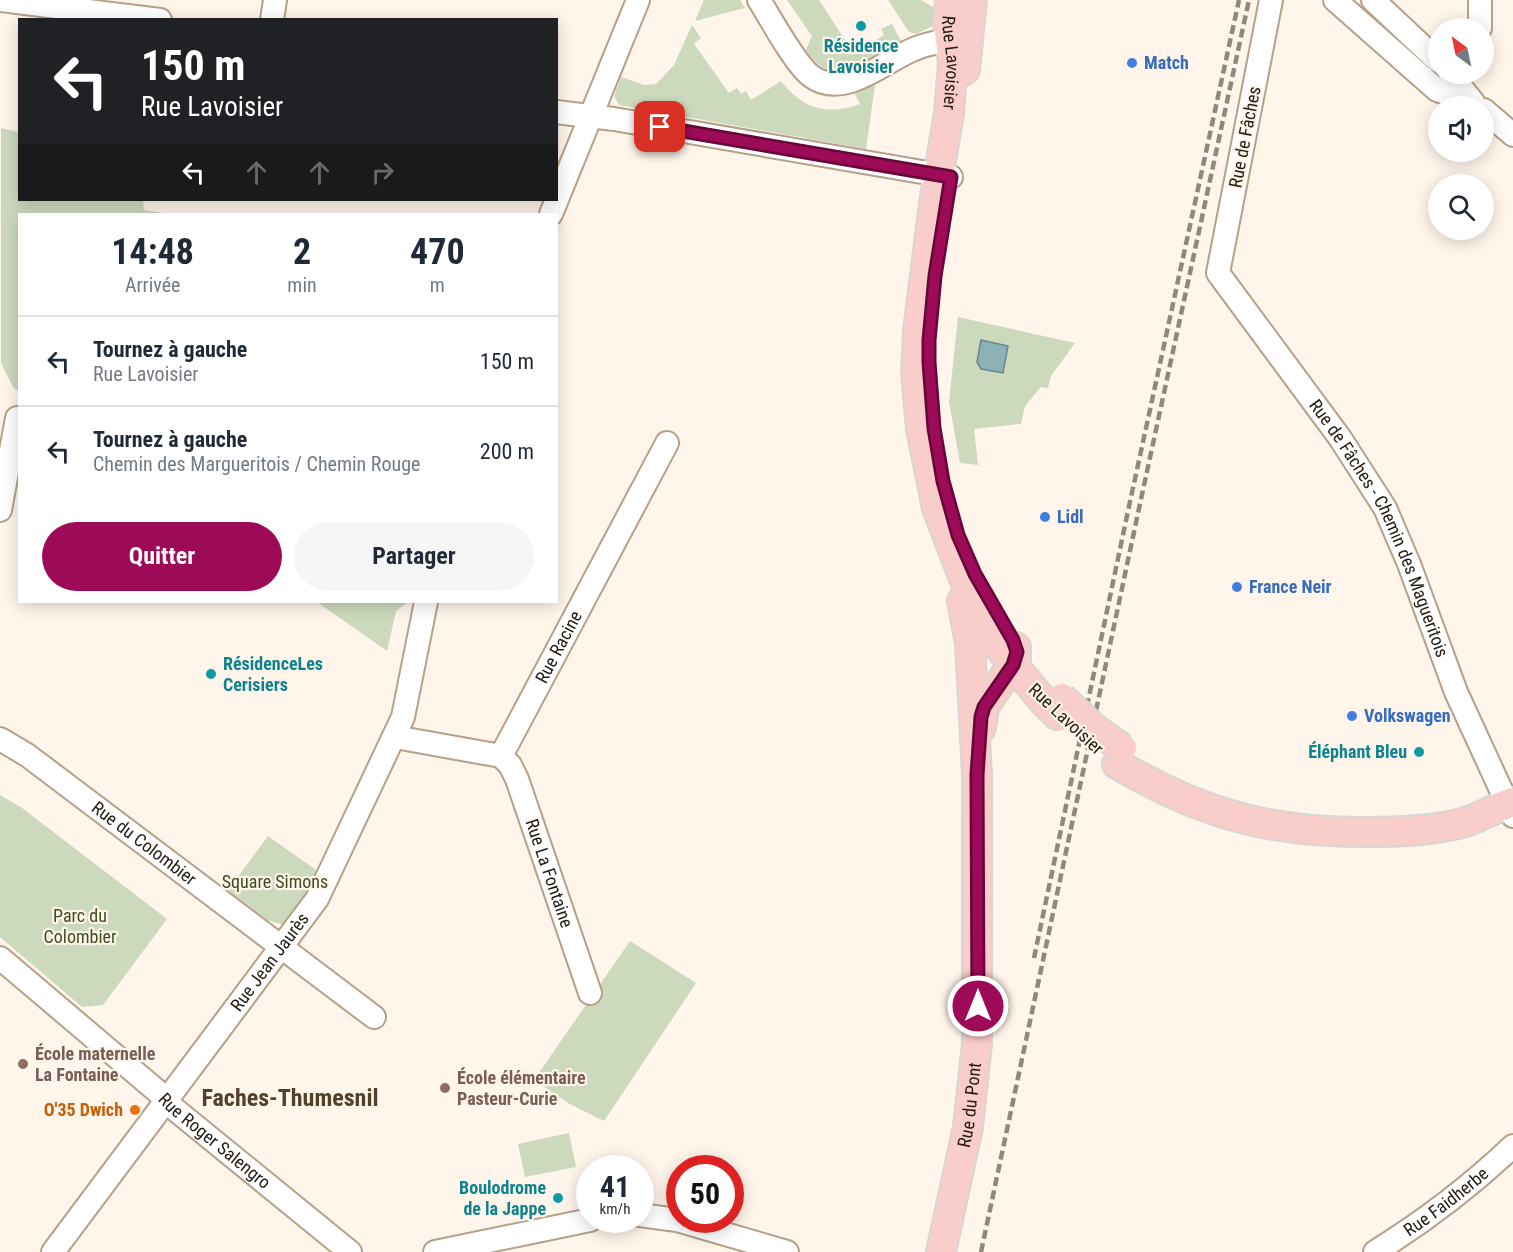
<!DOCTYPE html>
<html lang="fr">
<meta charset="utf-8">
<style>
:root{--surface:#fff;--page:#f6f6f7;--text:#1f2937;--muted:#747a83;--line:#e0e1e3;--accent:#9d0a57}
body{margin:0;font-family:"Roboto Condensed",sans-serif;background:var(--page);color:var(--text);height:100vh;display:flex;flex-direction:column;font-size:22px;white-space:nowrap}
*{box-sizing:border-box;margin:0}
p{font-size:20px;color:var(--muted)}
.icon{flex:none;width:33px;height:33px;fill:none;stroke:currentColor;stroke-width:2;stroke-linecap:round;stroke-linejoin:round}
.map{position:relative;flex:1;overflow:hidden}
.details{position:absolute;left:18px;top:213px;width:540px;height:390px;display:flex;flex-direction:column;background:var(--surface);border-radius:0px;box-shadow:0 3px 15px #0003}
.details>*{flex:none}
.banner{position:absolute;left:18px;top:18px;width:540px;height:183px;border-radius:0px;box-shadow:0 3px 15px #0003;background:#202124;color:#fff;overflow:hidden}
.needle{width:39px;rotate:327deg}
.tools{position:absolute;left:1428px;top:18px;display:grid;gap:12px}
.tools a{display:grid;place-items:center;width:66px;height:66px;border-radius:50%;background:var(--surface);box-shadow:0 3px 15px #0003;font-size:30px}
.speed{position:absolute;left:576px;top:1155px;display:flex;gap:12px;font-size:30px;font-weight:700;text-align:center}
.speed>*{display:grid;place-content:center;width:78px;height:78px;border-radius:50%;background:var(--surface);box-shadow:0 3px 15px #0003;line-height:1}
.speed small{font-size:15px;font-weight:400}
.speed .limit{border:9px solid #d22;background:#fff;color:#111}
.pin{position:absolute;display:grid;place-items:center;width:51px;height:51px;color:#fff;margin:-26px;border-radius:12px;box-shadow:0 3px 9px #0006}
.me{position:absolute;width:66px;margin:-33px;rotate:0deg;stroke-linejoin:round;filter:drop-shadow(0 0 4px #0008)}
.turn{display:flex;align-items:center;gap:21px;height:126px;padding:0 24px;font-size:27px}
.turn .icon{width:78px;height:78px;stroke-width:2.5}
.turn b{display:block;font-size:42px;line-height:51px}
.lanes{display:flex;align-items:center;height:57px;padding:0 24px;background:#0003;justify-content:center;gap:30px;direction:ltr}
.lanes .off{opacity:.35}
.eta{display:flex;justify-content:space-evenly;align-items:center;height:102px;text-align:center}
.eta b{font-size:36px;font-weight:700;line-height:42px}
.primary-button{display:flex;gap:12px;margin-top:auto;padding:12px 24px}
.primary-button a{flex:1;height:69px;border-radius:36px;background:var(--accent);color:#fff;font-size:24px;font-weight:700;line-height:69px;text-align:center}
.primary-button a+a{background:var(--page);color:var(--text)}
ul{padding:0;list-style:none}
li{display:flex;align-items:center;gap:18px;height:90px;padding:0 24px;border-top:2px solid var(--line)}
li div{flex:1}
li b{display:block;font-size:22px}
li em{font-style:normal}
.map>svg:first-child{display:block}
</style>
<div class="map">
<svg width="1513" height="1252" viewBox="0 0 1513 1252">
<rect width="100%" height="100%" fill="#fff5eb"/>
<g fill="#cdd9bd">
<polygon points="704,0 740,0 745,8 695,21"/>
<path d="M 787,0 L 819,0 L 851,49 L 859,44 L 863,49 L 884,35 L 881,29 L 892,24 L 901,41 C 892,48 882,53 872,58 C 843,72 826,80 806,50 L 812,36 Z"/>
<polygon points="888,0 921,0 935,8 933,26 916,34 909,32"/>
<path d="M 692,25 L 701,38 L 694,44 L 729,93 L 737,88 L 741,94 L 746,91 L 751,100 L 781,81 C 802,109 827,116 860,104 L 854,92 L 875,85 L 866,149 L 619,105 L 614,96 L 621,77 L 644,85 L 656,84 L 674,65 Z"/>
<polygon points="1,128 19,132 20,200 143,200 144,210 169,214 20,214 19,392 13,387 1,363"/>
<polygon points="958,317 1075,343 1051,376 1048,388 1041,387 1025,406 1021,424 974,429 978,465 960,463 949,402"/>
<polygon points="317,602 408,602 396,611 387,651"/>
<polygon points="0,795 22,808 167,919 103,1005 82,1007 0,937"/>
<polygon points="268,836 319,872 304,898 284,925 267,920 228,890"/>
<polygon points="630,941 696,983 604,1121 568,1103 534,1080"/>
<polygon points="569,1133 576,1167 525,1177 518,1144"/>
</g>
<polygon fill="#8cb1b7" stroke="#6d8486" stroke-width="1.5" points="981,340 1008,346 1003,373 981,369 977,362"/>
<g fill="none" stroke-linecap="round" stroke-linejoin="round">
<defs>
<g id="minor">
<polyline points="0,0 160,20"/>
<path d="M 759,0 C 771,19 795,64 811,76 C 843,100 883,62 912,50 C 929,42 948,40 966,39"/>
<path id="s1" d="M 1271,0 L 1218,273 L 1340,438 L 1385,508 L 1409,564 L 1456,692 L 1513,816"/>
<polyline points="1335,0 1437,90 1454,96 1468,97"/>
<polyline points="1373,0 1438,61"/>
<polyline points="272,20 275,0"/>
<polyline points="1480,28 1480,0"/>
<polyline points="1450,74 1473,102"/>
<polyline points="1484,110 1513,135"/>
<polyline points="556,112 614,119 951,177"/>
<polyline points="551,214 638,0"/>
<polyline points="0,510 17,418"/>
<path id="s2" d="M 395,737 L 501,756 L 667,443"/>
<path id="s3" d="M 0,739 L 27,755 L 374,1017"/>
<path id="s4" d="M 501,756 L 510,765 L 517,779 L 590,993"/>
<path id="s5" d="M 0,958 L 157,1091 L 172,1107 L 350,1252"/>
<polyline points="640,1215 677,1220 787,1252"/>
<path id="s6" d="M 53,1252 L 317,899 L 403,717 L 426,602"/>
<polyline points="435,1252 590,1220"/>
<path id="s7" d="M 1375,1252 C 1425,1221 1470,1187 1513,1146"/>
</g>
<g id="major">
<path id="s8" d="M 950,0 L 948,24 L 953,63 L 949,113 L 934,203 L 918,331 L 916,373 L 921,429 L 937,508 L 975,608 L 989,634 L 1005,655 L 1044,702 L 1057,715"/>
<polyline points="965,70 972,0"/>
<polyline points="981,728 984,707 1016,659 1016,647"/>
<path d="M 1117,764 C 1199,813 1271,833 1366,832 C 1398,832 1431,831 1462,823 C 1480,818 1496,807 1513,802"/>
<path id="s9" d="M 941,1252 L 968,1127 L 977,1044 L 977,775 L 970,643 L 962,601"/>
</g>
</defs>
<use href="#minor" stroke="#b6a088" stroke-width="26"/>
<use href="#major" stroke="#d8d6d4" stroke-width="32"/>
<use href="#minor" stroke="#fff" stroke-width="22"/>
<use href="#major" stroke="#f8cdca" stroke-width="28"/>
<g stroke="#90877d" stroke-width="4.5" stroke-dasharray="9 4.5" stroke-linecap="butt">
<polyline points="1034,958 1128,511 1239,0"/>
<polyline points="981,1252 1138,513 1249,0"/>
</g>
<defs>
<polyline id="major-bridge" points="1062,698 1096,730 1122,748"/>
</defs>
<use href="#major-bridge" stroke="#d8d6d4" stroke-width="32" stroke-linecap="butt"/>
<use href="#major-bridge" stroke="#f8cdca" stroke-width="28"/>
</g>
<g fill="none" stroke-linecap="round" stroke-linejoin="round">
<defs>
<polyline id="route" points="660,127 951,177 935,276 929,340 929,362 934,428 943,481 958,535 975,574 1013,640 1017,652 1013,665 984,707 981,717 977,775 978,1006"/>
</defs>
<use href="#route" stroke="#660639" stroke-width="15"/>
<use href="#route" stroke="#9d0a57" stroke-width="10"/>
</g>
<g fill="#0f9aa8" stroke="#fff5eb" stroke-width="2">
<circle cx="861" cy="26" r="6"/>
<circle cx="211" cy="674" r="6"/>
<circle cx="1419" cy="752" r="6"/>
<circle cx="558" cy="1198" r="6"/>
</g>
<g fill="#3f7fe0" stroke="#fff5eb" stroke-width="2">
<circle cx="1132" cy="63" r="6"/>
<circle cx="1045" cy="517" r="6"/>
<circle cx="1237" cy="587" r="6"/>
<circle cx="1352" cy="716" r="6"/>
</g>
<g fill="#8d6e63" stroke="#fff5eb" stroke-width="2">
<circle cx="23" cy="1064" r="6"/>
<circle cx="445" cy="1088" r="6"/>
</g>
<circle fill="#e8710a" stroke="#fff5eb" stroke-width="2" cx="135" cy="1110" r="6"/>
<g text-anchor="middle" stroke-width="4.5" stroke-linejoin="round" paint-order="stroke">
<g font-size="18" font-weight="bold" fill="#0d838f" stroke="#fff5eb" text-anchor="end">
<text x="861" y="52" text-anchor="middle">Résidence<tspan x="861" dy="21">Lavoisier</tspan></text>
<text x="223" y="670" text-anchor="start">RésidenceLes<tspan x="223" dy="21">Cerisiers</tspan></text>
<text x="1407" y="758">Éléphant Bleu</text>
<text x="546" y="1194">Boulodrome<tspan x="546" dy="21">de la Jappe</tspan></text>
</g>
<g font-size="18" fill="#241c12" stroke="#fff5eb">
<text dy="6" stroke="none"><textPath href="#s8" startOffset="63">Rue Lavoisier</textPath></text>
<text transform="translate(1245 137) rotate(-79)" y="6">Rue de Fâches</text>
<text dy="6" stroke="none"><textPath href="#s1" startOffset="582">Rue de Fâches - Chemin des Magueritois</textPath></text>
<text dy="6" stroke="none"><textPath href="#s2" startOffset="231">Rue Racine</textPath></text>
<text transform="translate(1066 719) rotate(43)" y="6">Rue Lavoisier</text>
<text dy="6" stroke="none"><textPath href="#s3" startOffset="178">Rue du Colombier</textPath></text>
<text dy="6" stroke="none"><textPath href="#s4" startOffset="128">Rue La Fontaine</textPath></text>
<text dy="6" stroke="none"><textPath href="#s6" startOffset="362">Rue Jean Jaurès</textPath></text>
<text dy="6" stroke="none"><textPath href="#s9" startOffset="150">Rue du Pont</textPath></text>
<text dy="6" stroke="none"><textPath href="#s5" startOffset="282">Rue Roger Salengro</textPath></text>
<text dy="6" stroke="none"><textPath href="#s7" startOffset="87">Rue Faidherbe</textPath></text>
</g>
<g font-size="18" font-weight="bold" fill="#366cbe" stroke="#fff5eb" text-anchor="start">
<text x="1144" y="69">Match</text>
<text x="1057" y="523">Lidl</text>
<text x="1249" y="593">France Neir</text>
<text x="1364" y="722">Volkswagen</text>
</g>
<g font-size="18" fill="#3c4d1f" stroke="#fff5eb">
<text x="275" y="888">Square Simons</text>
<text x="80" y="922">Parc du<tspan x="80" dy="21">Colombier</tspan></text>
</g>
<g font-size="18" font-weight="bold" fill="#785e54" stroke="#fff5eb" text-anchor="start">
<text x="35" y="1060">École maternelle<tspan x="35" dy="21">La Fontaine</tspan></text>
<text x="457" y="1084">École élémentaire<tspan x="457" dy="21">Pasteur-Curie</tspan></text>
</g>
<g font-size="18" font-weight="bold" fill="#c56008" stroke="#fff5eb" text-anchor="end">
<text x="123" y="1116">O'35 Dwich</text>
</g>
<g font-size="24" font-weight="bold" fill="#53402b" stroke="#fff5eb">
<text x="290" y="1106">Faches-Thumesnil</text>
</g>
</g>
</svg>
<div class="tools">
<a><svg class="needle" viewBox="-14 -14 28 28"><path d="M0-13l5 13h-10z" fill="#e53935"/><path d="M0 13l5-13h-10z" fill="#747a83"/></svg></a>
<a><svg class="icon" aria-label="sound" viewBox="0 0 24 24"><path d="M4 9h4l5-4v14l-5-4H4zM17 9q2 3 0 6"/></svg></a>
<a><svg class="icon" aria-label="search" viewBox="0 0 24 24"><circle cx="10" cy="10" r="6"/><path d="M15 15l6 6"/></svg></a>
</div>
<div class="speed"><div>41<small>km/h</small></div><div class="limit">50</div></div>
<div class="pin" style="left:660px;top:127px;background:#d93025"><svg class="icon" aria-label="arrive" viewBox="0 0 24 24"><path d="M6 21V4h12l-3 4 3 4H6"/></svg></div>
<svg class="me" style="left:978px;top:1006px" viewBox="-20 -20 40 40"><circle r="17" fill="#9d0a57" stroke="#fff" stroke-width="3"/><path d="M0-11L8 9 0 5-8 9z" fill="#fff"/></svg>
<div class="banner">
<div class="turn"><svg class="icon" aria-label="left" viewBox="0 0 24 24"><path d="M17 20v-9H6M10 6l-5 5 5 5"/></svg><div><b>150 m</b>Rue Lavoisier</div></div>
<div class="lanes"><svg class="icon" aria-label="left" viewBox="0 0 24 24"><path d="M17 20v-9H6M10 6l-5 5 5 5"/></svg><svg class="icon off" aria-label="ahead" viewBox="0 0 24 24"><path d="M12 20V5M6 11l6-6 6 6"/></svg><svg class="icon off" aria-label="ahead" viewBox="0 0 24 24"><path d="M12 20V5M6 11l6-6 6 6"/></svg><svg class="icon off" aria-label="right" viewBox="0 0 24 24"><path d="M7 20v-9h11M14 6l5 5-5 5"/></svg></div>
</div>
<section class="details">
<div class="eta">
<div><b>14:48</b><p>Arrivée</p></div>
<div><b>2</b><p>min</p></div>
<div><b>470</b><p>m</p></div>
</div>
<ul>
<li><svg class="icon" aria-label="left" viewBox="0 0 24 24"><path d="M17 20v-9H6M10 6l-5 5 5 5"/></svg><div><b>Tournez à gauche</b><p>Rue Lavoisier</p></div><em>150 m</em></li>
<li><svg class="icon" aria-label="left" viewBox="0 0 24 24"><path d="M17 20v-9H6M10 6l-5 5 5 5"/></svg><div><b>Tournez à gauche</b><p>Chemin des Margueritois / Chemin Rouge</p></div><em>200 m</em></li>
</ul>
<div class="primary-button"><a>Quitter</a><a>Partager</a></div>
</section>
</div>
